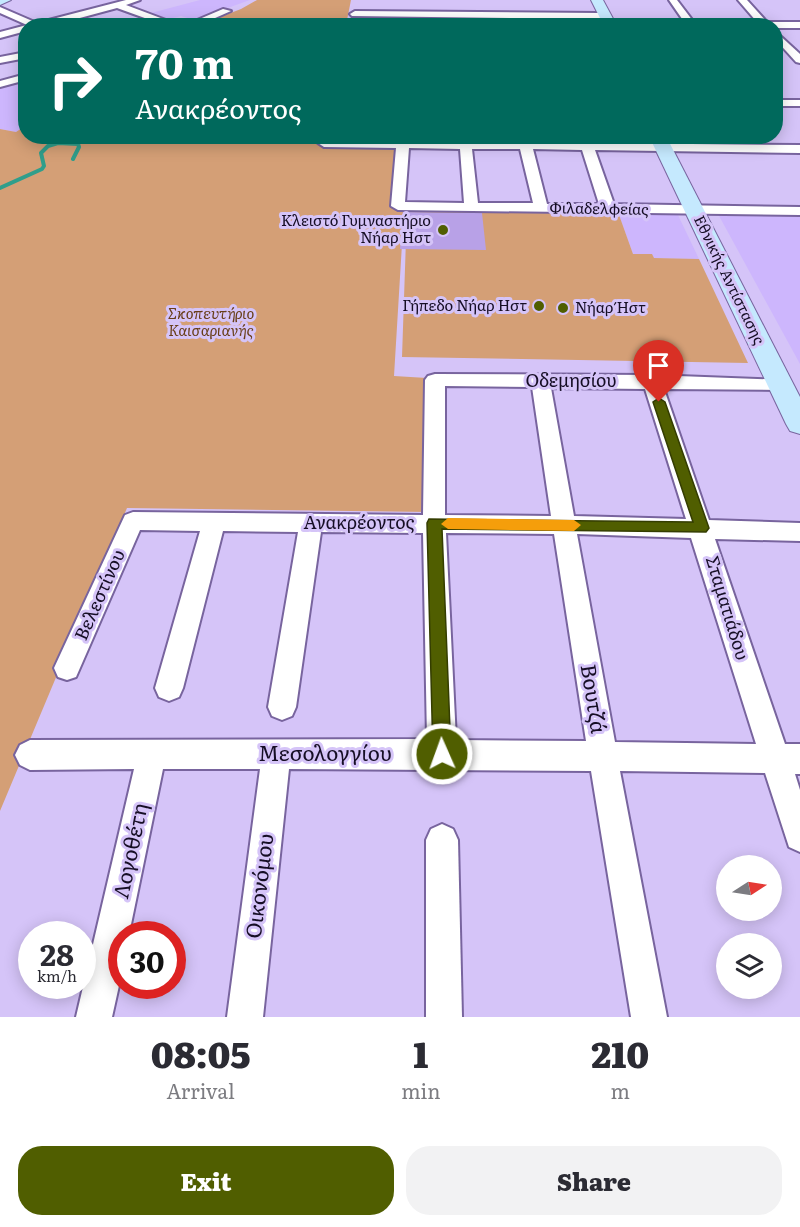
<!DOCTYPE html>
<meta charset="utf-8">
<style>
:root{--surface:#fff;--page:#f2f2f3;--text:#2b2b33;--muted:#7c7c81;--accent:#505e00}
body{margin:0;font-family:Literata,serif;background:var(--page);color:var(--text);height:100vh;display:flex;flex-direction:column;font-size:22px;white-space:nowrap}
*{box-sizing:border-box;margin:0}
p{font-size:20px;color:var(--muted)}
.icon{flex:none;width:33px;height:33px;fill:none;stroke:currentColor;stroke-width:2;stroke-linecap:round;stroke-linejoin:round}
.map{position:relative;height:1017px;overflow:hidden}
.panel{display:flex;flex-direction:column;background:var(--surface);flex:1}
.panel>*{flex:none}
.top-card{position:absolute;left:18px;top:18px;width:765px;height:126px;border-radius:24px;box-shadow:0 3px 15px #0003;background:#00695c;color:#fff;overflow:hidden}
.needle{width:39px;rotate:78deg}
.tools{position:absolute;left:716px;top:855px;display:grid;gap:12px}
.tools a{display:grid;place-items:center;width:66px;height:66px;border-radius:50%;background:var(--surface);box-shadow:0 3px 15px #0003;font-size:30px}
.speed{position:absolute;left:18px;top:921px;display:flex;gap:12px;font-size:30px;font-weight:700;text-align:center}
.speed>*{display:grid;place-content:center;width:78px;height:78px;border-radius:50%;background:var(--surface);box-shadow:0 3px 15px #0003;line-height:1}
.speed small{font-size:15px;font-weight:400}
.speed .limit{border:9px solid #d22;background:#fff;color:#111}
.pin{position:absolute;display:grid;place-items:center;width:51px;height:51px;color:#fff;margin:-62px -26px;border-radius:50% 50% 50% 0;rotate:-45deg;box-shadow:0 0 6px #0007}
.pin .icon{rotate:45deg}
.me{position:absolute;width:66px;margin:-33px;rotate:358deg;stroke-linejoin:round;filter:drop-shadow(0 0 4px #0008)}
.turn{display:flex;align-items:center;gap:21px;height:126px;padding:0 18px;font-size:27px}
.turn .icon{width:78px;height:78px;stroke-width:2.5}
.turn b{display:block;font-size:42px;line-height:51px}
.eta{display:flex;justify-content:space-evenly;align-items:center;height:102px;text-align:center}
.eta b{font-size:36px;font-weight:800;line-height:42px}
.cta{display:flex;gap:12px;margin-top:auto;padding:12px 18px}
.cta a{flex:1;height:69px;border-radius:24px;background:var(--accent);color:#fff;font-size:24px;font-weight:800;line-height:69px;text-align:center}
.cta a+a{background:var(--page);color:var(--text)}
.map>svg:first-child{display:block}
</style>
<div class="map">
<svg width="800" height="1017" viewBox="0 0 800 1017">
<rect width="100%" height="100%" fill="#d5c4f8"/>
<g fill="#cdb6fd">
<polygon points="200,0 250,0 194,20 181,16 169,19 151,13"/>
<polygon points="25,81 25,126 16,132 0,129 0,89"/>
<polygon points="618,212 677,213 699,259 653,258 651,254 633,254"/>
<polygon points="718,214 800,214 800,364"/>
</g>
<g fill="#d49f76">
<polygon points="257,0 351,0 346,25 197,26 241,9"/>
<polygon points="504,16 592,17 596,25 506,25"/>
<polygon points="25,126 26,136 321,136 319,145 408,145 394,376 427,378 429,512 127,508 0,811 0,129 16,132"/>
<polygon points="407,210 618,212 633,254 652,254 654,258 699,259 748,363 402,357"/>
</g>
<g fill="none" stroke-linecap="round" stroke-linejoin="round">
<polyline stroke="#309e8b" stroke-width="4" points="0,188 42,169 44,166 41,153 48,146 58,143 78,144 79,147 73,159"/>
</g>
<polygon fill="#b8a1e7" points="403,212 482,213 486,250 400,249"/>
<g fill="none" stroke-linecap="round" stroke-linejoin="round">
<defs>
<g id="street">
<polygon points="126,0 140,0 126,5 182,26 167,26 117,8 50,26 26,26 26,31 0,38 0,32 23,26 27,25 0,13 0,7 37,23"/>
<polygon points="669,0 677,0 693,21 757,22 738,0 747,0 767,22 800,22 800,28 776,28 776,26 687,26"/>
<polygon points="223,9 231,11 197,26 183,26"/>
<polygon points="355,11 598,13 603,16 598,19 352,16 350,14"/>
<polygon points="776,32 800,54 800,63 796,62 776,40"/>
<polygon points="26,52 26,58 0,63 0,57"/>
<polygon points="26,74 26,80 0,87 0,81"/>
<rect x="776" y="100" width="24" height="6"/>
<path d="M 319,136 L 331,136 L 331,139 L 396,140 L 397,136 L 409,136 L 409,140 L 459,141 L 459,136 L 471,136 L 472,141 L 518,142 L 517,136 L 529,136 L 531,142 L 580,142 L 578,136 L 590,136 L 592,143 L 800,145 L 800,153 L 595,150 L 614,204 L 800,207 L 800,215 L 398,210 L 391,206 L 396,148 L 324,147 L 318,143 ZM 409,148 L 460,149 L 464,203 L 405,202 ZM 472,149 L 520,149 L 533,203 L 478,203 ZM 533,149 L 582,150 L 599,204 L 547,204 Z"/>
<path d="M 435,374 L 652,375 L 787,380 L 790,384 L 787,388 L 780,390 L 664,389 L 709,520 L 800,523 L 800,541 L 715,539 L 785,744 L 800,744 L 800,774 L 795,774 L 800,790 L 800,852 L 789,847 L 765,773 L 620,771 L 667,1017 L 631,1017 L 591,771 L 289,769 L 263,1017 L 227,1017 L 260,769 L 163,769 L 129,934 L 122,934 L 122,972 L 112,1017 L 76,1017 L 134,769 L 30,770 L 20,765 L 15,755 L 20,745 L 30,740 L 427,739 L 423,533 L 321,532 L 296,707 L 292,716 L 282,720 L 272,716 L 268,707 L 298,532 L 223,531 L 183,688 L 179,697 L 169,701 L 159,697 L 155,688 L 200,531 L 140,530 L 76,677 L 67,680 L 58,677 L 54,668 L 125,515 L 133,512 L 423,515 L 425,380 L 428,376 ZM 445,386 L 532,387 L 551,516 L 445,515 ZM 551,388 L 645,389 L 686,519 L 574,516 ZM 446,533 L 554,534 L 586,741 L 456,740 ZM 577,534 L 691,538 L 756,744 L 615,742 Z"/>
<polygon points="442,824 453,829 458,840 462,1017 426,1017 426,840 431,829"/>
</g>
<g id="secondary">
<polygon points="0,0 11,0 0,5"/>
<polygon points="591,0 603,0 617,26 604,26"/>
<polygon points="649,136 666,136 800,397 800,434 790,431 786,424"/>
</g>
</defs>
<use href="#street" stroke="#78649e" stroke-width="4"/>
<use href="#secondary" stroke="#78649e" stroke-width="2"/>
<use href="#street" fill="#fff" fill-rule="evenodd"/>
<use href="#secondary" fill="#c5e9fe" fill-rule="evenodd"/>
</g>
<polygon fill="#505e00" stroke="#343d00" stroke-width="1.5" points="659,398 665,402 709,528 706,532 442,529 451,754 448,760 442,763 436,760 433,754 427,523 429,519 693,522 653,402"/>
<polygon fill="#f59e0b" points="448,518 574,520 581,525 574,531 448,529 441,524"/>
<g fill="#505e00" stroke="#d5c4f8" stroke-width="2">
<circle cx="443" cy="230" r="6"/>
<circle cx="539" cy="306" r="6"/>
<circle cx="563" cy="308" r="6"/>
</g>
<g text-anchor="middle" stroke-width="6" stroke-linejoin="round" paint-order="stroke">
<g font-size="15" fill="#160e25" stroke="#d5c4f8">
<text transform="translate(599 209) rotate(1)" y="5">Φιλαδελφείας</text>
<text transform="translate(729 280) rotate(64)" y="5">Εθνικής Αντίστασης</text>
</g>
<g font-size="15" fill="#160e25" stroke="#d5c4f8" text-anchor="end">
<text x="431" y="226">Κλειστό Γυμναστήριο<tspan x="431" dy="17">Νήαρ Ηστ</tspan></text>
<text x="527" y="311">Γήπεδο Νήαρ Ηστ</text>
<text x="575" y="313" text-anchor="start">Νήαρ Ήστ</text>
</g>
<g font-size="15" font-style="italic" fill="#683e18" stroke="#d5c4f8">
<text x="211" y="319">Σκοπευτήριο<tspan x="211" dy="17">Καισαριανής</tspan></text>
</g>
<g font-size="18" fill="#160e25" stroke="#d5c4f8">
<text x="571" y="387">Οδεμησίου</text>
<text x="359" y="529">Ανακρέοντος</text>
<text transform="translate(100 595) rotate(-66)" y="6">Βελεστίνου</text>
<text transform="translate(727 608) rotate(73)" y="6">Σταματιάδου</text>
</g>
<g font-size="21" fill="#160e25" stroke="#d5c4f8">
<text transform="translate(593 699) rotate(81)" y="7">Βουτζά</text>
<text x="325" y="761">Μεσολογγίου</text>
<text transform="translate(131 851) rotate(-78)" y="7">Λογοθέτη</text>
<text transform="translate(260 886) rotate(-83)" y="7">Οικονόμου</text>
</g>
</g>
</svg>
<div class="tools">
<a><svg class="needle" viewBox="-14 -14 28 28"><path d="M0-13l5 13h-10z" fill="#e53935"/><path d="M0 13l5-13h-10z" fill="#7c7c81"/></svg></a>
<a><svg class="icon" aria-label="layers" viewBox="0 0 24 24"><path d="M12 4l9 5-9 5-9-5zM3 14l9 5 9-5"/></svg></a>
</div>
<div class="speed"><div>28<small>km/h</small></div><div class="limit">30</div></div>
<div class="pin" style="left:659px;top:402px;background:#d93025"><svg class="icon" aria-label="arrive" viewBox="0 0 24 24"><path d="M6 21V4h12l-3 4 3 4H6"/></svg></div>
<svg class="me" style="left:442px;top:754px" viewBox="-20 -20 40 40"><circle r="17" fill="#505e00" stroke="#fff" stroke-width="3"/><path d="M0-11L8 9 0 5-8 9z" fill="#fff"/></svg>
<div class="top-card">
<div class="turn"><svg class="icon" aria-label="right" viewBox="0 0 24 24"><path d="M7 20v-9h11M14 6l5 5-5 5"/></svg><div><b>70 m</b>Ανακρέοντος</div></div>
</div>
</div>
<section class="panel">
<div class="eta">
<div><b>08:05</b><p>Arrival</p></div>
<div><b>1</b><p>min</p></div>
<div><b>210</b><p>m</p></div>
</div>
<div class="cta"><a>Exit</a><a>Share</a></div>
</section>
